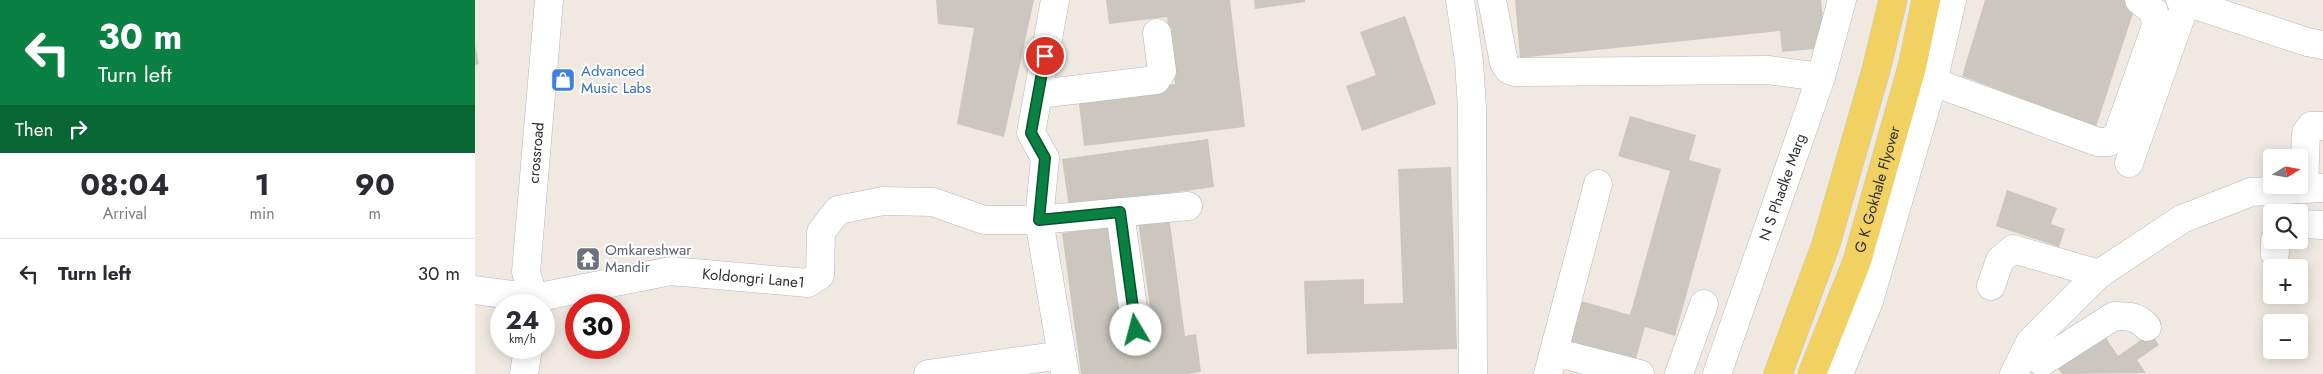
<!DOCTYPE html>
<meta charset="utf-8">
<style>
:root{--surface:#fff;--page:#f7f7f7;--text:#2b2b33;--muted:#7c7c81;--line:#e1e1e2}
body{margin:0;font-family:Jost,sans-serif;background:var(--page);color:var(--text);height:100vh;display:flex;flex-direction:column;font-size:19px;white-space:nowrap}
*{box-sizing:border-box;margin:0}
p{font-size:16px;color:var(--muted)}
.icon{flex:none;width:28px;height:28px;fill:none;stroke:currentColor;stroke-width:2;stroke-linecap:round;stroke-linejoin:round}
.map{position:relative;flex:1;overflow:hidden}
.panel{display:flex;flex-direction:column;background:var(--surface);width:475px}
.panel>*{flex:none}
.banner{background:#0b8043;color:#fff;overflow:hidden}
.needle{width:32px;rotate:79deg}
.buttons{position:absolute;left:1788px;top:149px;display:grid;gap:10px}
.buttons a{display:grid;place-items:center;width:45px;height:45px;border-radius:5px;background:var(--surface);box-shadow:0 2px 12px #0003;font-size:25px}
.speed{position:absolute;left:15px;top:294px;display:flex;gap:10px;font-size:25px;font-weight:700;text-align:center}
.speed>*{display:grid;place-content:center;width:65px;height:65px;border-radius:50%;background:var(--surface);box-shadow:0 2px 12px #0003;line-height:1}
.speed small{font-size:12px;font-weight:400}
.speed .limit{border:8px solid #d22;background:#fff;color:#111}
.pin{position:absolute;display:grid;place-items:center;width:42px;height:42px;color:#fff;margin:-21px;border:2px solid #fff;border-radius:50%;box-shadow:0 1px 5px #0007}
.me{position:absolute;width:55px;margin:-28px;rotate:352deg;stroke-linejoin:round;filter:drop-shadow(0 0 4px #0008)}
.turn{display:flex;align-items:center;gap:18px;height:105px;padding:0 15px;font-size:22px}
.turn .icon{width:65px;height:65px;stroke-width:2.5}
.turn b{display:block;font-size:35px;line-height:42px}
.then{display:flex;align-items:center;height:48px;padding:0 15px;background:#0003;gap:10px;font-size:19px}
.eta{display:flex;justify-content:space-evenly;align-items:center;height:85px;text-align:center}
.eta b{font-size:30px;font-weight:700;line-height:35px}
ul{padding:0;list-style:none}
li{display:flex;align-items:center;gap:15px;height:70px;padding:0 15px;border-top:1px solid var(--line)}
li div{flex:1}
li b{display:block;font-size:19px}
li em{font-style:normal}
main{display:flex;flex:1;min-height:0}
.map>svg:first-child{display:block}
</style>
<main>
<section class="panel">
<div class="banner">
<div class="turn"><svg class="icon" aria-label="left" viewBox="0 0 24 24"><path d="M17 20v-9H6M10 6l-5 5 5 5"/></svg><div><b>30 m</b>Turn left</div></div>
<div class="then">Then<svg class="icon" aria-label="right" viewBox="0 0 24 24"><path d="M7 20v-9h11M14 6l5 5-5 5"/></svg></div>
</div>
<div class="eta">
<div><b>08:04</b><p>Arrival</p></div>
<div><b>1</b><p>min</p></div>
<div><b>90</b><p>m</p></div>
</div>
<ul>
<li><svg class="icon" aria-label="left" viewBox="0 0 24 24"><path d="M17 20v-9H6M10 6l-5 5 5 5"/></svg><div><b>Turn left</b></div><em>30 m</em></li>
</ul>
</section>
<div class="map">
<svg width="1848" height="374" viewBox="0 0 1848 374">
<rect width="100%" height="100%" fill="#efe9e1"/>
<g fill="#cbc7bf">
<polygon points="461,0 559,0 529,137 482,124 499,28 463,24"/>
<polygon points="631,0 755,0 770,127 609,146 603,95 700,84 692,17 634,24"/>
<polygon points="779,0 830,0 830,2 780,9"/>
<polygon points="1040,0 1346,0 1351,48 1307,52 1305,31 1045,58"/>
<polygon points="1510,0 1649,0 1661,4 1621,127 1487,76"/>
<polygon points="930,16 961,104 887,131 871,86 901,75 885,32"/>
<polygon points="0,44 4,64 0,65"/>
<polygon points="1155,116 1221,135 1214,160 1246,169 1200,336 1170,327 1160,362 1091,341 1103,300 1155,315 1195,171 1143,156"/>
<polygon points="733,139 739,187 594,207 587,159"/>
<polygon points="976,167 982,349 832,354 829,281 889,279 889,304 928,303 923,169"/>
<polygon points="1532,190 1582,208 1576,224 1590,229 1584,247 1521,226"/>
<polygon points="694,216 710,336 721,334 726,372 712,374 606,374 587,233 633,227 649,340 679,336 663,221"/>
<polygon points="1626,330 1643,356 1676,333 1684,345 1662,360 1671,373 1587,374 1579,363"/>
</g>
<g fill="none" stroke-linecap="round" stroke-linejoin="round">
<defs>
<g id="minor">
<polyline points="580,0 556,133 570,158 564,220 590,374"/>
<polyline points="985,0 994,61 997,108 998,374"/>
<polyline points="1017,0 1029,63 1034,70 1040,72 1293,70 1346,77"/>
<polyline points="1705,0 1832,42 1848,45"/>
<polyline points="1458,82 1623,142 1634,142 1643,134 1681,26 1679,12 1664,0"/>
<polyline points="564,94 681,80 687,71 682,33"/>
<polyline points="1654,163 1711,2"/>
<polyline points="1829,188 1831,133 1836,126 1848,126"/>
<polyline points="645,212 661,330"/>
<polyline points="1824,224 1848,225"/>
<polyline points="1800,240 1800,254"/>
<polyline points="1516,286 1525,260 1538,249 1624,274"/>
<path id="s1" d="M 0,290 L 59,298 L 196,271 L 333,283 L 345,275 L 346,232 L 363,210 L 408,201 L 458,202 L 509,220 L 564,220 L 713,206"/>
<path id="s2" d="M 58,305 L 59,298 L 51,272 L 74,0"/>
<polyline points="1079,352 1165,374"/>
<path d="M 1567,362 L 1639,316 C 1653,316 1663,316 1672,327"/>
<polyline points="49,374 53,348"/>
<polyline points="453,374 587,355"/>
<polyline points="1073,374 1123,184"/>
<polyline points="1204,374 1229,304"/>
<path id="s3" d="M 1242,374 L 1346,77 L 1367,0"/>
<polyline points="1364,374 1394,301 1458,82 1477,0"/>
<polyline points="1539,374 1555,342 1624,274 1707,219 1776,192 1848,188"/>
</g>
<g id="major">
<polyline points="1303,374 1351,244 1401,70 1418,0"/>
<path id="s4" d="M 1337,374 L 1382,261 L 1437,67 L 1451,0"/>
</g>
</defs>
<use href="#minor" stroke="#b4b7c1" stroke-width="29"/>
<use href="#major" stroke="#c9c9c9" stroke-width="29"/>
<use href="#minor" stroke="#fff" stroke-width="28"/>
<use href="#major" stroke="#f2d163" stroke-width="28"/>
</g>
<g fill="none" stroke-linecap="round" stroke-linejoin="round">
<defs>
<polyline id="route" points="570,56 556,133 570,158 564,220 645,212 661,330"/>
</defs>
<use href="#route" stroke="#07532c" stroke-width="12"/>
<use href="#route" stroke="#0b8043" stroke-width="9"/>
</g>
<defs>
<symbol id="shop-square" viewBox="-11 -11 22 22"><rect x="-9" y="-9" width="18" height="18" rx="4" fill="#3f7fe0" stroke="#fff"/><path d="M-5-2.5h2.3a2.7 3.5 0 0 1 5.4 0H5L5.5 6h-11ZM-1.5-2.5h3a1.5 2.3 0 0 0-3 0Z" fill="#fff"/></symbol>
<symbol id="temple-square" viewBox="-11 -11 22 22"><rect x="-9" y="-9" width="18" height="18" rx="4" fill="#6b7280" stroke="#fff"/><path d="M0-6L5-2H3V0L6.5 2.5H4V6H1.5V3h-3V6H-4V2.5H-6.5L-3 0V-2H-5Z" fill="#fff"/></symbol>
</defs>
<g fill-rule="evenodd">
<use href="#shop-square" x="74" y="66" width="28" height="28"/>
<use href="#temple-square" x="99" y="245" width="28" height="28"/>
</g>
<g text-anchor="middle" stroke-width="4" stroke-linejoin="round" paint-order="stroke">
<g font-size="15" fill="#366cbe" stroke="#fff" text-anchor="start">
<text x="106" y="76">Advanced<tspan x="106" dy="17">Music Labs</tspan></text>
</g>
<g font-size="15" fill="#2e2e2e" stroke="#fff">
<text dy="5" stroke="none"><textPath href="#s2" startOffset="154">crossroad</textPath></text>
<text dy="5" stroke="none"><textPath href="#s3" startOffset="198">N S Phadke Marg</textPath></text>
<text dy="5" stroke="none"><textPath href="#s4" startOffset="196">G K Gokhale Flyover</textPath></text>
<text dy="5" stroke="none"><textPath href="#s1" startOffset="282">Koldongri Lane1</textPath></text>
</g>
<g font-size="15" fill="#5b616d" stroke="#fff" text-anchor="start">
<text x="130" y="255">Omkareshwar<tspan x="130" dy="17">Mandir</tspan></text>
</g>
</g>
</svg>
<div class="buttons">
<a><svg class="needle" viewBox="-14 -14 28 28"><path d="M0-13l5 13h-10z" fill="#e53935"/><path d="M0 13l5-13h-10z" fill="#7c7c81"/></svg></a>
<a><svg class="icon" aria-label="search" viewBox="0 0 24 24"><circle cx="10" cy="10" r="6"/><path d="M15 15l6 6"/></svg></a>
<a>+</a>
<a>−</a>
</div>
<div class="speed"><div>24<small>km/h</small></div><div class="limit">30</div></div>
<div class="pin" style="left:570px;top:56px;background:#d93025"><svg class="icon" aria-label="arrive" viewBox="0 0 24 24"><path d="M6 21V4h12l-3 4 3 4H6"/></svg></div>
<svg class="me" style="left:661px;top:330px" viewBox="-20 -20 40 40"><circle r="19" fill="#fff"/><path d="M0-13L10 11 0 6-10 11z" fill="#0b8043"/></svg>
</div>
</main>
